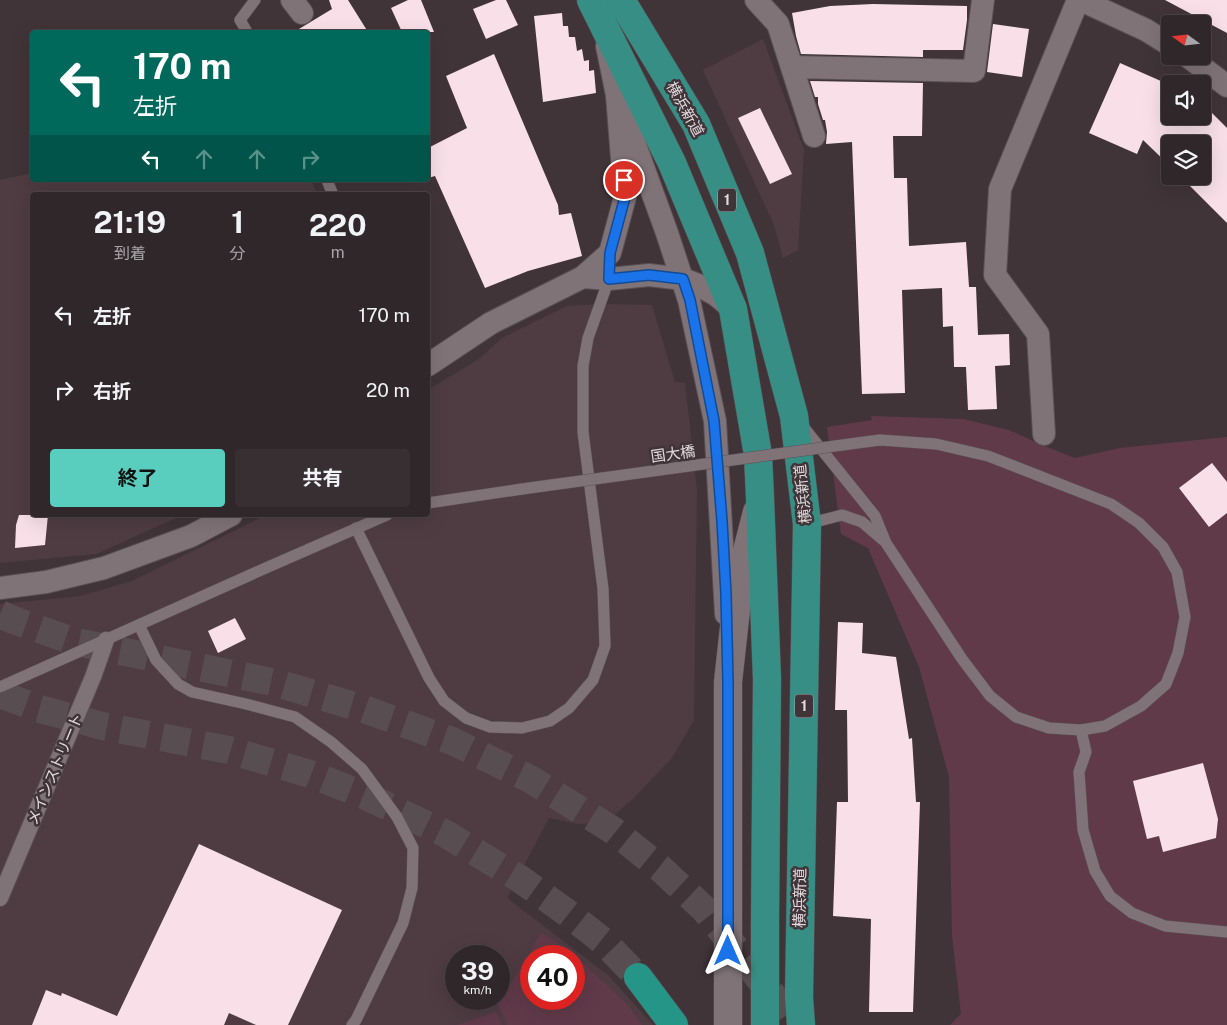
<!DOCTYPE html>
<html lang="ja">
<meta charset="utf-8">
<style>
:root{--surface:#30272b;--page:#382f33;--text:#f1f3f6;--muted:#a8a5a9;--line:#4b4447;--accent:#59cebe}
body{margin:0;font-family:"Public Sans","Noto Sans JP",sans-serif;background:var(--page);color:var(--text);height:100vh;display:flex;flex-direction:column;font-size:19px;white-space:nowrap}
*{box-sizing:border-box;margin:0}
p{font-size:16px;color:var(--muted)}
.icon{flex:none;width:28px;height:28px;fill:none;stroke:currentColor;stroke-width:2;stroke-linecap:round;stroke-linejoin:round}
.map{position:relative;flex:1;overflow:hidden}
.panel{position:absolute;left:30px;top:192px;width:400px;height:325px;display:flex;flex-direction:column;background:var(--surface);border-radius:5px;box-shadow:0 5px 20px #0002,0 0 0 1px var(--line)}
.panel>*{flex:none}
.hud{position:absolute;left:30px;top:30px;width:400px;height:152px;border-radius:5px;box-shadow:0 5px 20px #0002,0 0 0 1px var(--line);background:#00695c;color:#fff;overflow:hidden}
.needle{width:32px;rotate:285deg}
.tools{position:absolute;left:1161px;top:15px;display:grid;gap:10px}
.tools a{display:grid;place-items:center;width:50px;height:50px;border-radius:5px;background:var(--surface);box-shadow:0 5px 20px #0002,0 0 0 1px var(--line);font-size:25px}
.speed{position:absolute;left:445px;top:945px;display:flex;gap:10px;font-size:25px;font-weight:700;text-align:center}
.speed>*{display:grid;place-content:center;width:65px;height:65px;border-radius:50%;background:var(--surface);box-shadow:0 5px 20px #0002,0 0 0 1px var(--line);line-height:1}
.speed small{font-size:12px;font-weight:400}
.speed .limit{border:8px solid #d22;background:#fff;color:#111}
.pin{position:absolute;display:grid;place-items:center;width:42px;height:42px;color:#fff;margin:-21px;border:2px solid #fff;border-radius:50%;box-shadow:0 1px 5px #0007}
.me{position:absolute;width:55px;margin:-28px;rotate:0deg;stroke-linejoin:round;filter:drop-shadow(0 0 4px #0008)}
.turn{display:flex;align-items:center;gap:18px;height:105px;padding:0 20px;font-size:22px}
.turn .icon{width:65px;height:65px;stroke-width:2.5}
.turn b{display:block;font-size:35px;line-height:42px}
.lanes{display:flex;align-items:center;height:48px;padding:0 20px;background:#0003;justify-content:center;gap:25px;direction:ltr}
.lanes .off{opacity:.35}
.eta{display:flex;justify-content:space-evenly;align-items:center;height:85px;text-align:center}
.eta b{font-size:30px;font-weight:700;line-height:35px}
.primary-button{display:flex;gap:10px;margin-top:auto;padding:10px 20px}
.primary-button a{flex:1;height:58px;border-radius:5px;background:var(--accent);color:#111;font-size:20px;font-weight:700;line-height:58px;text-align:center}
.primary-button a+a{background:var(--page);color:var(--text)}
ul{padding:0;list-style:none}
li{display:flex;align-items:center;gap:15px;height:75px;padding:0 20px}
li div{flex:1}
li b{display:block;font-size:19px}
li em{font-style:normal}
.map>svg:first-child{display:block}
</style>
<div class="map">
<svg width="1227" height="1025" viewBox="0 0 1227 1025">
<rect width="100%" height="100%" fill="#403439"/>
<g fill="#4f3c43" fill-rule="evenodd">
<polygon points="763,39 804,150 798,250 783,258 774,225 703,70"/>
<polygon points="32,173 32,180 311,180 317,195 32,195 32,515 183,515 96,554 0,563 0,180"/>
<path d="M 599,304 L 652,305 L 675,382 L 685,383 L 697,489 L 694,720 L 672,758 L 634,798 L 605,823 L 578,824 L 549,818 L 507,898 L 609,976 L 653,1025 L 0,1025 L 0,604 L 81,596 L 132,581 L 266,515 L 428,515 L 428,390 L 479,359 L 502,338 L 567,306 ZM 456,956 L 499,956 L 499,999 L 456,999 ZM 531,956 L 574,956 L 574,999 L 531,999 Z"/>
</g>
<g fill="#613a4a" fill-rule="evenodd">
<polygon points="871,416 963,419 1009,430 1042,445 1075,458 1120,448 1227,437 1227,1025 950,1025 961,1014 952,935 949,777 919,667 868,548 841,534 827,427 872,420"/>
<path d="M 541,933 L 568,949 L 628,1005 L 642,1025 L 507,1025 L 498,1005 ZM 574,956 L 574,999 L 531,999 L 531,956 Z"/>
<polygon points="496,1012 502,1025 457,1025"/>
</g>
<g fill="#f8dfe8">
<polygon points="329,0 348,0 368,32 294,32 332,9"/>
<polygon points="408,0 421,0 434,32 402,32 391,8"/>
<polygon points="496,0 506,0 518,25 486,39 473,9"/>
<polygon points="1165,0 1227,0 1227,33"/>
<polygon points="873,4 967,6 967,20 963,50 923,50 923,57 801,54 796,36 792,13 830,6"/>
<polygon points="562,13 563,26 568,26 569,37 575,37 577,51 582,49 584,61 589,60 589,71 594,70 596,93 543,102 534,16"/>
<polygon points="993,24 1029,29 1022,77 987,72"/>
<polygon points="494,54 558,205 559,215 571,213 582,256 528,271 485,288 435,176 428,178 428,148 467,128 446,76"/>
<polygon points="1120,63 1170,85 1170,116 1202,116 1202,106 1208,112 1209,110 1227,128 1227,223 1180,176 1202,176 1202,144 1170,144 1170,166 1143,140 1137,154 1089,133"/>
<polygon points="810,81 923,83 922,136 893,136 894,178 907,178 909,246 966,242 969,287 976,287 978,335 1009,334 1010,365 995,366 997,409 968,410 966,367 954,367 953,326 943,327 942,288 902,290 905,393 862,394 852,142 826,144 827,132 825,120 823,120 818,104 818,97 815,97"/>
<polygon points="760,108 792,174 770,184 738,118"/>
<polygon points="1212,463 1227,482 1227,513 1209,527 1179,488"/>
<polygon points="19,515 48,515 45,545 15,548 16,525"/>
<polygon points="235,618 246,639 218,653 208,631"/>
<polygon points="838,622 863,623 862,653 896,657 909,739 912,738 916,802 920,802 913,1012 869,1012 871,919 833,916 837,802 848,802 847,710 835,710"/>
<polygon points="1203,763 1218,819 1216,838 1163,852 1159,836 1147,839 1133,781"/>
<polygon points="199,844 342,910 288,1025 256,1025 229,1013 224,1025 32,1025 46,990 61,996 62,993 117,1016"/>
</g>
<g fill="none" stroke-linecap="round" stroke-linejoin="round">
<g stroke="#584d51" stroke-width="28" stroke-dasharray="28 14" stroke-linecap="butt">
<polyline points="0,614 13,620 76,642 277,683 364,709 452,741 530,779 614,831 660,868 705,910 778,1002 794,1025"/>
<polyline points="0,694 37,708 102,726 229,750 310,774 366,796 446,834 520,879 566,912 604,942 638,977"/>
</g>
<defs>
<g id="service">
<polyline points="247,32 240,20 255,0"/>
<polyline points="327,180 333,195"/>
<polyline points="801,424 875,516 886,543 962,659 990,696 1016,717 1049,728 1081,730 1105,726 1141,706 1166,684 1178,653 1185,617 1177,572 1163,547 1139,523 1111,504 988,456 936,444 880,440 857,443"/>
<polyline points="428,503 522,489"/>
<polyline points="807,524 842,515 862,522 883,540"/>
<polyline points="356,528 429,678 444,701 466,718 490,727 522,728 550,721 569,708 593,680 605,646 603,589 583,432 583,366 588,338 609,279 609,275"/>
<polyline points="139,625 156,660 178,684 192,692 246,704 295,717 331,742 362,769 397,817 413,848 412,888 403,923 356,1020 352,1025"/>
<polyline points="0,687 268,567 387,515"/>
<polyline points="1081,730 1086,752 1079,772 1083,830 1095,871 1110,896 1132,913 1165,926 1227,932"/>
</g>
<polyline id="pedestrian" points="0,898 93,677 106,640"/>
<g id="minor">
<polyline points="292,0 302,13"/>
<polyline points="756,0 778,24 814,136"/>
<polyline points="1081,0 1146,30 1170,45"/>
<polyline points="1187,56 1227,86"/>
<polyline points="792,67 974,71 983,0"/>
<polyline points="617,95 667,233 689,300 715,421 726,614"/>
<polyline points="583,277 609,279 649,275 683,279 698,285 716,295 733,309"/>
<polyline points="428,365 491,323 583,277 610,253 625,197 617,95 607,46"/>
<polyline points="1044,434 1038,334 995,275 1000,189 1078,0"/>
<polyline points="0,588 46,582 104,568 191,536 231,515"/>
</g>
<polyline id="tertiary" points="728,1025 728,682 739,582 757,512"/>
<g id="trunk">
<polyline points="591,0 672,163 733,309 758,455 760,498 767,679 765,924"/>
<polyline points="621,0 696,124 750,253 794,416 807,524 799,997 801,1025"/>
</g>
<polyline id="motorway" points="638,977 674,1025"/>
</defs>
<use href="#service" stroke="#5a5155" stroke-width="12"/>
<use href="#pedestrian" stroke="#5a5155" stroke-width="18"/>
<use href="#minor" stroke="#5a5155" stroke-width="24"/>
<use href="#tertiary" stroke="#5a5155" stroke-width="29"/>
<use href="#trunk" stroke="#5a5155" stroke-width="29"/>
<use href="#motorway" stroke="#5a5155" stroke-width="29"/>
<use href="#service" stroke="#807378" stroke-width="11"/>
<use href="#pedestrian" stroke="#807378" stroke-width="16"/>
<use href="#minor" stroke="#807378" stroke-width="22"/>
<use href="#tertiary" stroke="#807378" stroke-width="28"/>
<use href="#trunk" stroke="#378e84" stroke-width="28"/>
<use href="#motorway" stroke="#259587" stroke-width="28"/>
<defs>
<polyline id="service-bridge" points="522,489 857,443"/>
<polyline id="trunk-bridge" points="765,924 765,1025"/>
</defs>
<use href="#service-bridge" stroke="#5a5155" stroke-width="12" stroke-linecap="butt"/>
<use href="#trunk-bridge" stroke="#5a5155" stroke-width="29" stroke-linecap="butt"/>
<use href="#service-bridge" stroke="#807378" stroke-width="11"/>
<use href="#trunk-bridge" stroke="#378e84" stroke-width="28"/>
</g>
<g fill="none" stroke-linecap="round" stroke-linejoin="round">
<defs>
<polyline id="route" points="624,180 625,197 610,253 609,279 649,275 683,279 690,300 714,421 722,521 726,594 728,682 728,951"/>
</defs>
<use href="#route" stroke="#114b97" stroke-width="12"/>
<use href="#route" stroke="#1a73e8" stroke-width="9"/>
</g>
<g text-anchor="middle" stroke-width="5" stroke-linejoin="round" paint-order="stroke">
<g fill="#403439" stroke="#b1a8ab" stroke-width="1">
<rect x="718" y="188.5" width="18" height="23" rx="4"/>
<rect x="795" y="694.5" width="18" height="23" rx="4"/>
</g>
<g font-size="14" font-weight="bold" fill="#e1d9dc">
<text x="727" y="205">1</text>
<text x="804" y="711">1</text>
</g>
<g font-size="15" fill="#e1d9dc" stroke="#403439">
<text transform="translate(685 109) rotate(61)" y="5">横浜新道</text>
<text transform="translate(673 454) rotate(-8)" y="5">国大橋</text>
<text transform="translate(803 494) rotate(-96)" y="5">横浜新道</text>
<text transform="translate(55 769) rotate(-67)" y="5">メインストリート</text>
<text transform="translate(800 898) rotate(-89)" y="5">横浜新道</text>
</g>
</g>
</svg>
<div class="tools">
<a><svg class="needle" viewBox="-14 -14 28 28"><path d="M0-13l5 13h-10z" fill="#e53935"/><path d="M0 13l5-13h-10z" fill="#a8a5a9"/></svg></a>
<a><svg class="icon" aria-label="sound" viewBox="0 0 24 24"><path d="M4 9h4l5-4v14l-5-4H4zM17 9q2 3 0 6"/></svg></a>
<a><svg class="icon" aria-label="layers" viewBox="0 0 24 24"><path d="M12 4l9 5-9 5-9-5zM3 14l9 5 9-5"/></svg></a>
</div>
<div class="speed"><div>39<small>km/h</small></div><div class="limit">40</div></div>
<div class="pin" style="left:624px;top:180px;background:#d93025"><svg class="icon" aria-label="arrive" viewBox="0 0 24 24"><path d="M6 21V4h12l-3 4 3 4H6"/></svg></div>
<svg class="me" style="left:728px;top:951px" viewBox="-20 -20 40 40"><path d="M0-17L14 15 0 8-14 15z" fill="#1a73e8" stroke="#fff" stroke-width="4"/></svg>
<div class="hud">
<div class="turn"><svg class="icon" aria-label="left" viewBox="0 0 24 24"><path d="M17 20v-9H6M10 6l-5 5 5 5"/></svg><div><b>170 m</b>左折</div></div>
<div class="lanes"><svg class="icon" aria-label="left" viewBox="0 0 24 24"><path d="M17 20v-9H6M10 6l-5 5 5 5"/></svg><svg class="icon off" aria-label="ahead" viewBox="0 0 24 24"><path d="M12 20V5M6 11l6-6 6 6"/></svg><svg class="icon off" aria-label="ahead" viewBox="0 0 24 24"><path d="M12 20V5M6 11l6-6 6 6"/></svg><svg class="icon off" aria-label="right" viewBox="0 0 24 24"><path d="M7 20v-9h11M14 6l5 5-5 5"/></svg></div>
</div>
<section class="panel">
<div class="eta">
<div><b>21:19</b><p>到着</p></div>
<div><b>1</b><p>分</p></div>
<div><b>220</b><p>m</p></div>
</div>
<ul>
<li><svg class="icon" aria-label="left" viewBox="0 0 24 24"><path d="M17 20v-9H6M10 6l-5 5 5 5"/></svg><div><b>左折</b></div><em>170 m</em></li>
<li><svg class="icon" aria-label="right" viewBox="0 0 24 24"><path d="M7 20v-9h11M14 6l5 5-5 5"/></svg><div><b>右折</b></div><em>20 m</em></li>
</ul>
<div class="primary-button"><a>終了</a><a>共有</a></div>
</section>
</div>
